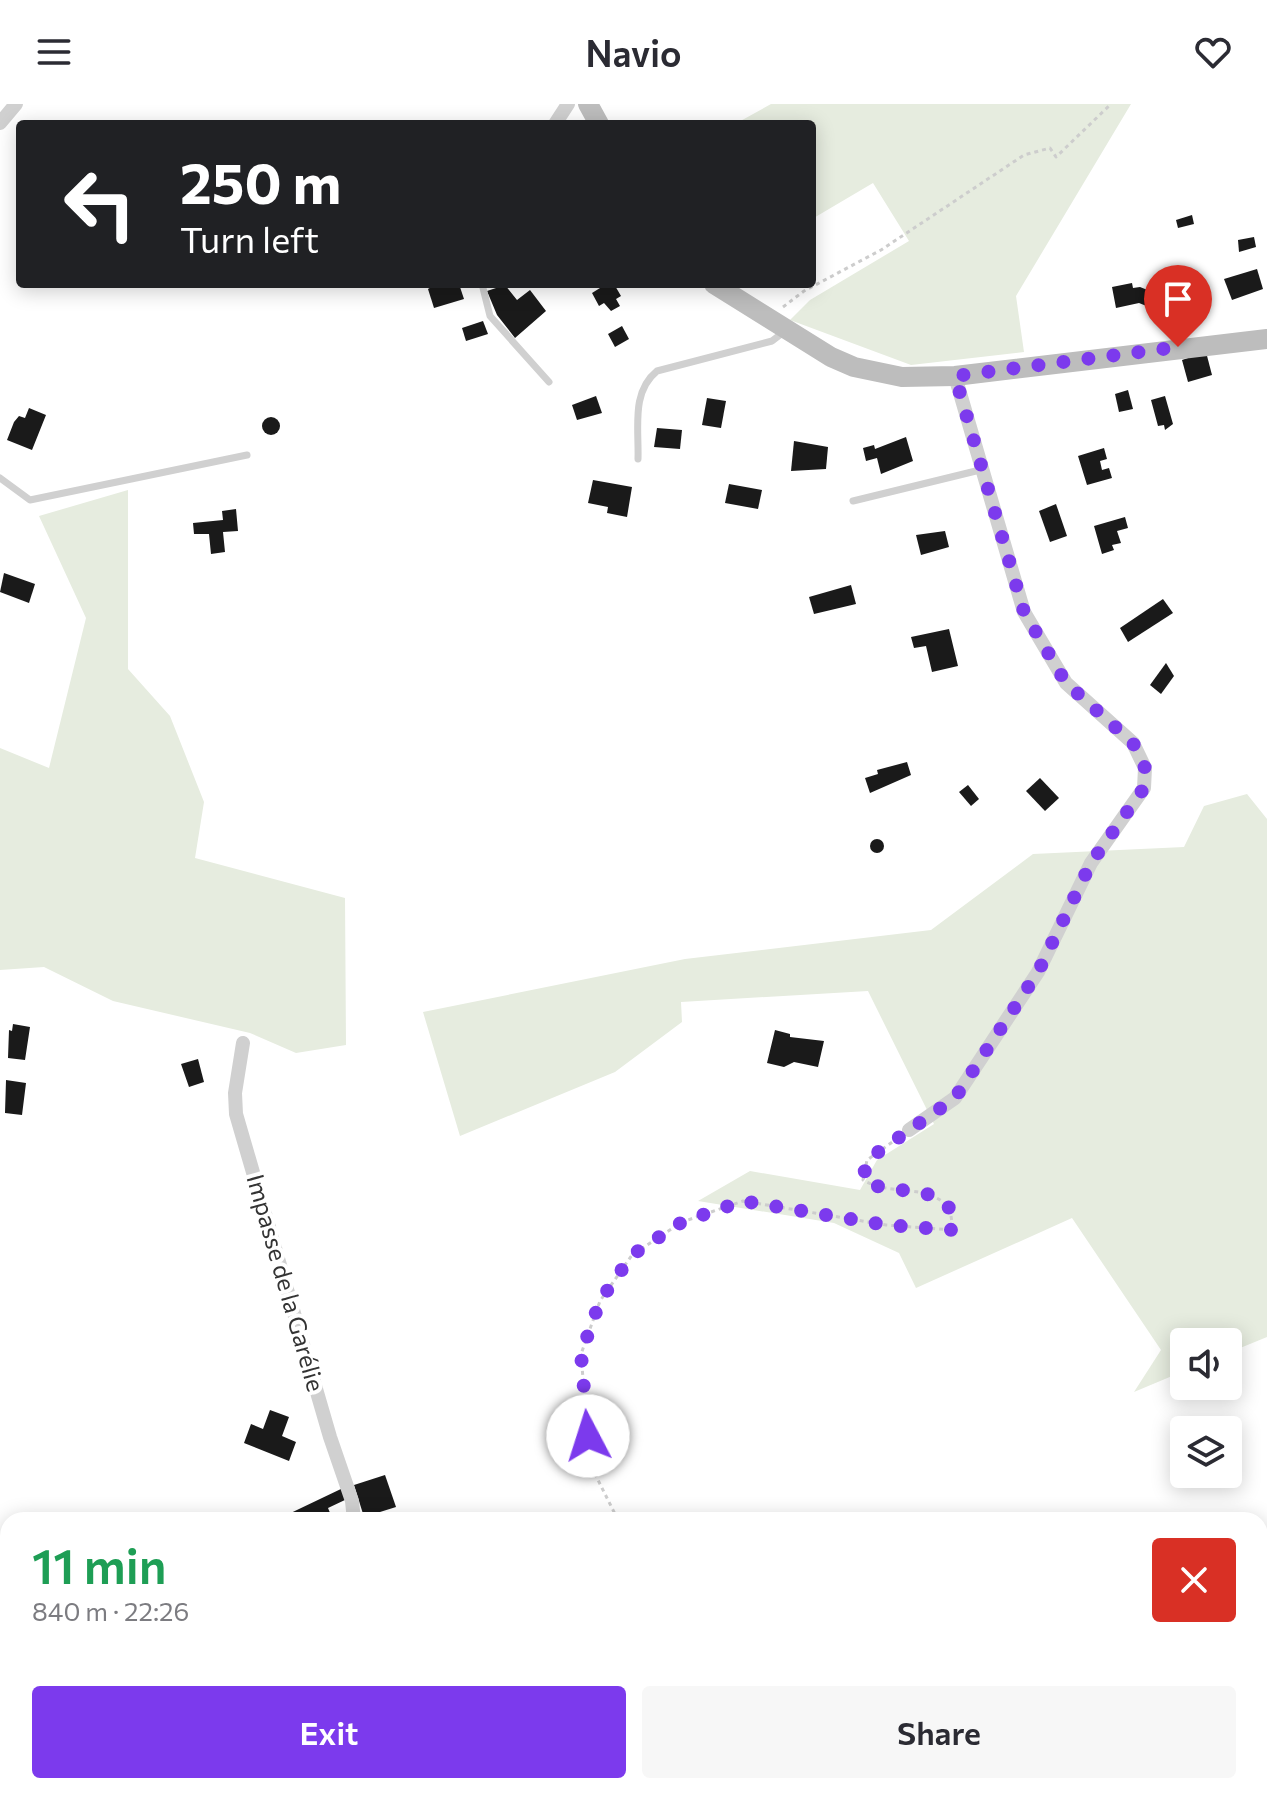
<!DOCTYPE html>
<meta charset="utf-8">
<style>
:root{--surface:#fff;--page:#f7f7f7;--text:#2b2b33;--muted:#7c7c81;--accent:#7c3aed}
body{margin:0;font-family:Commissioner,sans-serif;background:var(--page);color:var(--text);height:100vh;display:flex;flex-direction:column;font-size:30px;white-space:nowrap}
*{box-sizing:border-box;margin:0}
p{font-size:26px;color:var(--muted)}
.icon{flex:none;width:44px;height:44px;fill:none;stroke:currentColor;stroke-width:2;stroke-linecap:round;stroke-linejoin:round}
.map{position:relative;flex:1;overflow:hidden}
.details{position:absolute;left:0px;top:1408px;width:1268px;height:282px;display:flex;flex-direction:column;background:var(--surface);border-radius:24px 24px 0 0;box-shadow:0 4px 20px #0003}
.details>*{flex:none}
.guide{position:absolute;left:16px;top:16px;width:800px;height:168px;border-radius:8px;box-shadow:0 4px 20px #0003;background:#202124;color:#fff;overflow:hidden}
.controls{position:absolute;left:1170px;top:1224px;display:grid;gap:16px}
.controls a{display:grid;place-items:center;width:72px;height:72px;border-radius:8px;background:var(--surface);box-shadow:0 4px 20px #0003;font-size:40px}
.pin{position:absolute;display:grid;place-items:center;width:68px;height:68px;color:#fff;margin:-82px -34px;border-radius:50% 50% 50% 0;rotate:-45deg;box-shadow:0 0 8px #0007}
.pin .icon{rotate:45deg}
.me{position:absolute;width:88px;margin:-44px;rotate:355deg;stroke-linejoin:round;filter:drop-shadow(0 0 6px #0008)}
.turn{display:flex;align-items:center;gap:28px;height:168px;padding:0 32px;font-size:36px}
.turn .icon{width:104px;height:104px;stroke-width:2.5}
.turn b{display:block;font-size:56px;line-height:68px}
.round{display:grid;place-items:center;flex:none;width:84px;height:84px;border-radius:8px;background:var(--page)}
.summary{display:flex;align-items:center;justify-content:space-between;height:136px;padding:0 32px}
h1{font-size:48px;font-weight:600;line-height:60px;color:#1e9e55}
.cta{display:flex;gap:16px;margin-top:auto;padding:16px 32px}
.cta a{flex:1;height:92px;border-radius:8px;background:var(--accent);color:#fff;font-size:32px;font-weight:600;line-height:92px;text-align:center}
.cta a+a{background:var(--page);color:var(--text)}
header{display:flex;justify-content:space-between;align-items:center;height:104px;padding:0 32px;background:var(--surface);font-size:36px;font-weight:600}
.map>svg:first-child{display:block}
</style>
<header><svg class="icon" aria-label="menu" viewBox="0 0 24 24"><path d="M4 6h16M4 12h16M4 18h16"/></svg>Navio<svg class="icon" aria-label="heart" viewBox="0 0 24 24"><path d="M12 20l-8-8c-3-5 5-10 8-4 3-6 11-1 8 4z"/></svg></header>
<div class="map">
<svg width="1267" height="1689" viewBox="0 0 1267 1689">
<rect width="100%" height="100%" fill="#fff"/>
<g fill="#e6ecdf">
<polygon points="771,0 1131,0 1016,192 1024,248 911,261 790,216 810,196 909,137 873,79 812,115 812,20 735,20"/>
<polygon points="128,386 128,565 170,612 204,698 195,754 345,794 346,941 296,949 250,929 113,897 44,863 0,866 0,644 49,664 86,514 39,412"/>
<polygon points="1247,690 1267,715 1267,1233 1228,1249 1228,1238 1184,1238 1184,1267 1134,1288 1161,1246 1072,1114 916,1184 899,1149 834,1119 698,1097 750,1067 860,1086 877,1056 934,1020 868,887 681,898 682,918 615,968 460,1032 423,908 685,855 931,826 1033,750 1184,743 1204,702"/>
</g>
<g fill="#1a1a1a">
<polygon points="1192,111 1194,120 1178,124 1176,116"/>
<polygon points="1254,133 1256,143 1239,148 1238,136"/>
<polygon points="1257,165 1263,185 1232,196 1224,175"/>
<polygon points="1132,179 1133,184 1140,183 1160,191 1154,205 1139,199 1116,204 1112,183"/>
<polygon points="436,180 459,180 464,195 434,204 428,185"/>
<polygon points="597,180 614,180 621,192 616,195 620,202 611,207 604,199 599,202 592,189 600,184"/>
<polygon points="505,181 517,196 530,186 546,207 515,234 497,211 487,187"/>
<polygon points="483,217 488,230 466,237 462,224"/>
<polygon points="622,222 629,235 615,243 608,230"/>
<polygon points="1206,248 1212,271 1188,278 1182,256"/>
<polygon points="1128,286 1133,305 1119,308 1115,290"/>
<polygon points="596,292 602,309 577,316 572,301"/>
<polygon points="1165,292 1173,320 1165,326 1164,321 1158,322 1151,296"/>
<polygon points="707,294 726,297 721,324 702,321"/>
<polygon points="29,304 46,311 32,346 7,336 14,318 19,312 25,314"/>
<circle cx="271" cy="322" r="9"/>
<polygon points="657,324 682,326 680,345 654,343"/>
<polygon points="906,333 913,357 881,370 877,354 866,357 863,344 874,341 875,345"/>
<polygon points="794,337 828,343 826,365 791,367"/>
<polygon points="1104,344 1107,355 1100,357 1102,366 1109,364 1112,374 1087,381 1078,352"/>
<polygon points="593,376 632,383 627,413 607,409 608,403 588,399"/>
<polygon points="729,380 762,386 758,405 725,399"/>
<polygon points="1056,400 1067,432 1050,438 1039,407"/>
<polygon points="236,405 238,427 223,428 225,448 211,450 209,430 194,430 193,419 223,416 222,407"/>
<polygon points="1125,413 1128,424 1117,427 1121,439 1112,441 1114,446 1102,450 1094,422"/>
<polygon points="945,427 949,443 921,451 916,431"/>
<polygon points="4,469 35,480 29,499 0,488"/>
<polygon points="851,481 856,500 814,510 809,493"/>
<polygon points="1163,495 1173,509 1128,538 1120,524"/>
<polygon points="949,525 958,562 932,568 926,542 914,544 911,533"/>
<polygon points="1166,559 1174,572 1161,590 1150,581"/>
<polygon points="907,658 911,671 870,689 865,674 878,670 877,666"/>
<polygon points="1040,674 1059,694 1045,707 1026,687"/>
<polygon points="968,681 979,695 971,702 959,688"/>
<circle cx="877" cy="742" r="7"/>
<polygon points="13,920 30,923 25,956 8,954 9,926 12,927"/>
<polygon points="775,926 790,930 790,933 824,937 818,963 794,958 784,963 767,959"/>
<polygon points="198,955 204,978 189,983 181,960"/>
<polygon points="6,976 26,979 22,1011 5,1009"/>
<polygon points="270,1306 289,1313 282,1332 296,1338 289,1357 244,1339 251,1320 263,1325"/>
<polygon points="385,1371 396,1403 364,1413 354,1381"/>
<polygon points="343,1384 347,1395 328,1404 333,1416 276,1416"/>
<polygon points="380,1682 419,1682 413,1689 380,1689 376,1686"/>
</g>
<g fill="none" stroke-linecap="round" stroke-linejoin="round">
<g stroke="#cdcdcd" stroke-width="3" stroke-dasharray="4 4" stroke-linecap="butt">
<polyline points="783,203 804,187 881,146 1024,51 1050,44 1056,53 1111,0"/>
<path d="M 618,1416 L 590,1360 L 581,1250 L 600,1197 L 632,1151 L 682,1118 L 743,1097 L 886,1121 L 953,1126 L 950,1105 C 928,1078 891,1093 863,1076 L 867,1056 L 898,1034"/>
<polyline points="753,1682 757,1689"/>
</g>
<g stroke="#d0d0d0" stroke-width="7">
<polyline points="482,180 490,212 549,278"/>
<path d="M 638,355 C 639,324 631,288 657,267 L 772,237 L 785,227"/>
<polyline points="0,374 30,396 247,351"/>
<polyline points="853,397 980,366"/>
</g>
<g stroke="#d0d0d0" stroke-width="14">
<polyline points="0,19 16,0"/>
<polyline points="555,20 568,0"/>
<polyline points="243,939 235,989 236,1010 330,1333 352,1397 354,1416"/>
<polyline points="909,1026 955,994 1038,868 1091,759 1144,684 1145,664 1133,639 1066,579 1024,508 955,272"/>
<polyline points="1260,1543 1267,1540"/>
<polyline points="470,1682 474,1689"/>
<polyline points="1070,1689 1075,1682"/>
</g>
<g stroke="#bdbdbd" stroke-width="20">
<polyline points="588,0 599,20"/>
<polyline points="714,180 831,253 854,263 902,273 955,272 1267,235"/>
</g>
</g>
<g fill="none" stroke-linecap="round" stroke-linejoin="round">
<path stroke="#7c3aed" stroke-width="14" stroke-dasharray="0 25.2" d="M 588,1332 L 581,1250 L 600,1197 L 632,1151 L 682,1118 L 743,1097 L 886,1121 L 953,1126 L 950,1105 C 928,1078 891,1093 863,1076 L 867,1056 L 955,994 L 1038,868 L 1091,759 L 1144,684 L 1145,664 L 1133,639 L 1066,579 L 1024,508 L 955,272 L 1178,243"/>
</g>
<g text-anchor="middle" stroke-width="8" stroke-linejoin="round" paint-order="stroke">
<g font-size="24" fill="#333" stroke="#fff">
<text transform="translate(285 1179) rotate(74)" y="8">Impasse de la Garélie</text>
</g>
</g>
</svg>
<div class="controls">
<a><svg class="icon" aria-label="sound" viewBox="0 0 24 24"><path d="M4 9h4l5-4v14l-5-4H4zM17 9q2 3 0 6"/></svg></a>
<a><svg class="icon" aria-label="layers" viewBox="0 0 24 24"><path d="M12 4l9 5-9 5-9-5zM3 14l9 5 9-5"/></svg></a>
</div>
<div class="pin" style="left:1178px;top:243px;background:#d93025"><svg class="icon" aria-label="arrive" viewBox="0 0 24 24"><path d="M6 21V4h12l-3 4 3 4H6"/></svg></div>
<svg class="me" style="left:588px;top:1332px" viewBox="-20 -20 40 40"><circle r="19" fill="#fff"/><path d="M0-13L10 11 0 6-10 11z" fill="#7c3aed"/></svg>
<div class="guide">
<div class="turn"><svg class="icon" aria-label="left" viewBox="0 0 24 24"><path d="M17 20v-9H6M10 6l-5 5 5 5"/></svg><div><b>250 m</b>Turn left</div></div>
</div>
<section class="details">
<div class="summary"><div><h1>11 min</h1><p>840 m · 22:26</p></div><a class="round" style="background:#d93025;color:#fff"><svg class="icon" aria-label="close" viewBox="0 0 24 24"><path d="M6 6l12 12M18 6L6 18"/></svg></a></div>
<div class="cta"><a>Exit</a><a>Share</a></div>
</section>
</div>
